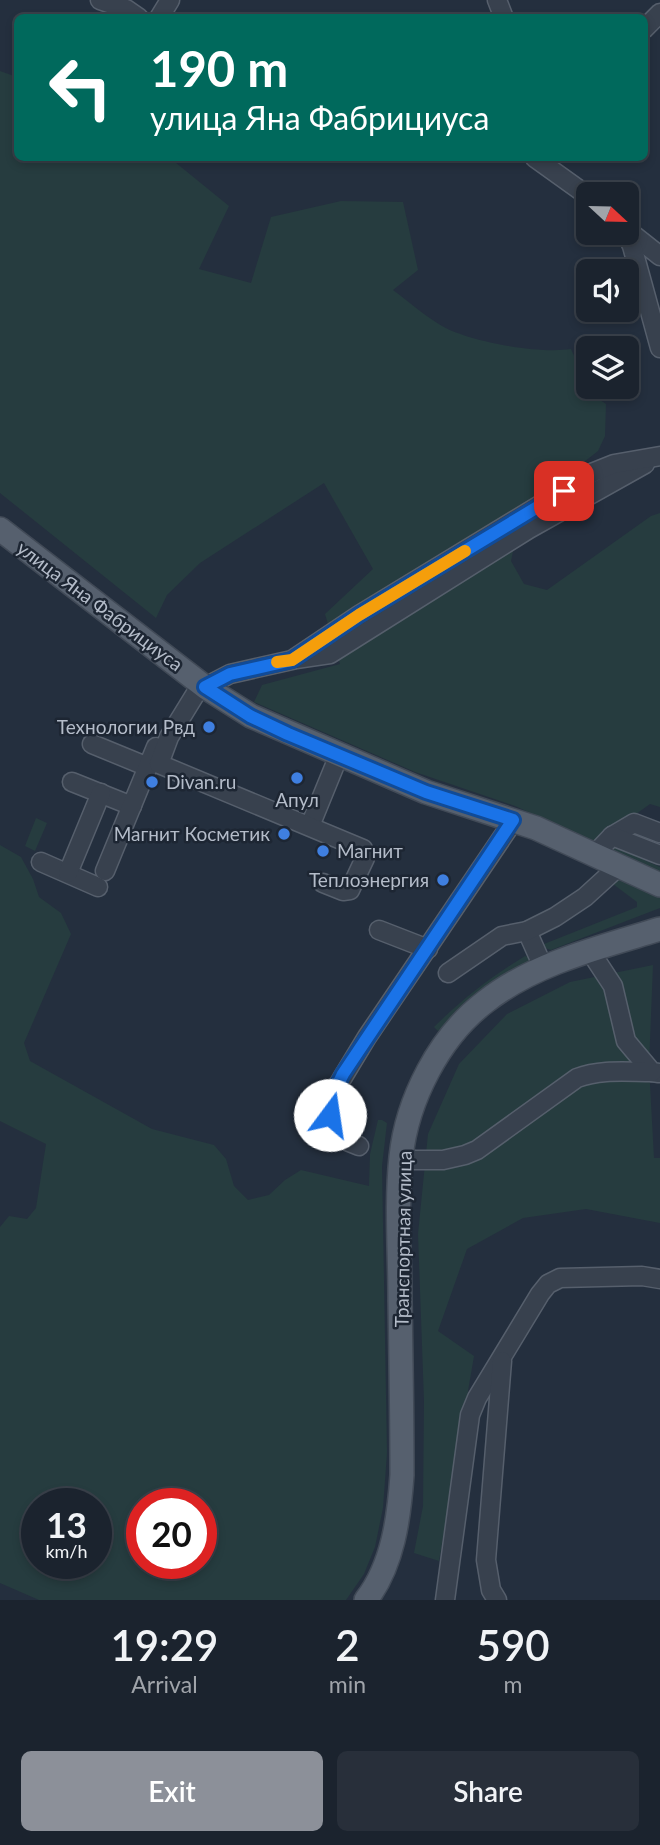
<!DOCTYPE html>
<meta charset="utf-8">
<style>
:root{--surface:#1b232e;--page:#282f3a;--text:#f1f3f6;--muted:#a0a4aa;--line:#39404a;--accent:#8c9099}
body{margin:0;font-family:Lato,sans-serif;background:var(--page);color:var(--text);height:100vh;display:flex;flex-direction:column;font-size:26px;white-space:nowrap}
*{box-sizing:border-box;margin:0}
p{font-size:23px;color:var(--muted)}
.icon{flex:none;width:38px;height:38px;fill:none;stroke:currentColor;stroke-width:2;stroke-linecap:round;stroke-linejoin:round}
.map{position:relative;height:1600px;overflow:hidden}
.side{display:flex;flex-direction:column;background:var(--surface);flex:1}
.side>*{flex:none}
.top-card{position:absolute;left:14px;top:14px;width:634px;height:147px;border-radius:10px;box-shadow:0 4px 10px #0003,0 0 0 2px var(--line);background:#00695c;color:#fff;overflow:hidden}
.needle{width:46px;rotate:112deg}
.controls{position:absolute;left:576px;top:182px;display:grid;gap:14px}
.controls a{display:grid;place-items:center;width:63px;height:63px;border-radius:10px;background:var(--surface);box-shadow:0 4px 10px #0003,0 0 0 2px var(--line);font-size:35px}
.speed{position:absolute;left:21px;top:1488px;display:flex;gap:14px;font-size:35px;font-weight:700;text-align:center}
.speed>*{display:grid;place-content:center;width:91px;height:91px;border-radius:50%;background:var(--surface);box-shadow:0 4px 10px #0003,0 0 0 2px var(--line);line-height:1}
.speed small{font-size:18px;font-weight:400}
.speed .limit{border:10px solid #d22;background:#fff;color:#111}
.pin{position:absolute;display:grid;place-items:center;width:60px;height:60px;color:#fff;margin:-30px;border-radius:14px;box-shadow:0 4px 10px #0006}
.me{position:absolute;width:77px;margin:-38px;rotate:14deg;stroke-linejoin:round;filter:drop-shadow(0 0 5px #0008)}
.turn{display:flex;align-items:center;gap:24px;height:147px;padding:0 21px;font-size:32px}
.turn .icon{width:91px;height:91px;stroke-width:2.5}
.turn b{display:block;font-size:49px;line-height:60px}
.eta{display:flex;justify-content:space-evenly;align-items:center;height:119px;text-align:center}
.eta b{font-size:42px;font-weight:600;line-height:49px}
.button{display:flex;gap:14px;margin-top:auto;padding:14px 21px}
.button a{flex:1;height:80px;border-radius:10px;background:var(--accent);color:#fff;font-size:28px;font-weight:600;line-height:80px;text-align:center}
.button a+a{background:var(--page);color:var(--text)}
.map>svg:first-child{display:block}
</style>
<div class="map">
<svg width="660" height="1600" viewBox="0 0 660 1600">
<rect width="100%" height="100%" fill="#242f3e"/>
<g fill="#263c3f" fill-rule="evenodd">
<path d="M 0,71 L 17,77 L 18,158 L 170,158 L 229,206 L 199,269 L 251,283 L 271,217 L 341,201 L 403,202 L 418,270 L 393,290 C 409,302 425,316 442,326 C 470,342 539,354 571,349 L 591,394 L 606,404 L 605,436 L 598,451 L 542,495 L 519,523 L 511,561 L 524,584 L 547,590 L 651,516 L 660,513 L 660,807 L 650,804 L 600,840 L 660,867 L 660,874 L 597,843 L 515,806 L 415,772 L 254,702 L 262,685 L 340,664 L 325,614 L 373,569 L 324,483 L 200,563 L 167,595 L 156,618 L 0,493 Z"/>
<polygon points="36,818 47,823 35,851 25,846"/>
<path d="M 0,845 L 21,857 L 33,879 L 39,897 L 61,913 L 71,934 L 24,1043 L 30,1061 L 152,1129 L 214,1145 L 226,1159 L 234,1186 L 248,1200 L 269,1195 L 285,1180 L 301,1170 L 369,1186 L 370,1154 L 378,1120 L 382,1120 L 387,1123 L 382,1166 L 387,1453 L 383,1508 L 375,1547 L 364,1574 L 346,1600 L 39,1600 L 0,1583 L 0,1227 L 9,1216 L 27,1219 L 36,1208 L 46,1144 L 0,1121 ZM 96,1503 L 96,1563 L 37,1563 L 37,1503 ZM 201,1503 L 201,1563 L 142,1563 L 142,1503 Z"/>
<polygon points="618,877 658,896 660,898 660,908 551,950 539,946 637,907 637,902 613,884"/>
<path d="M 525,956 L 531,958 L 531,960 C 495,981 467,1000 438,1031 L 434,1027 C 462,999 491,977 525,956 Z"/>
<polygon points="653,965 649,1066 654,1158 660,1158 660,1223 586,1209 523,1218 467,1249 438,1331 474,1356 439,1561 414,1553 423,1506 424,1401 418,1234 428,1134 459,1064 507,1014 570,982"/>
</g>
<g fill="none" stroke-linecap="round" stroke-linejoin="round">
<defs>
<g id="minor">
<polyline points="100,0 126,9 139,18"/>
<polyline points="497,0 504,18"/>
<polyline points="159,18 170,0"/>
<polyline points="644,29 660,13"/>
<polyline points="535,158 588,196"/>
<polyline points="626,229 660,256"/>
<polyline points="626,233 632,246 660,348"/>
<polyline points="296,659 330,654 529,529 645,464"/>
<polyline points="92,744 148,767"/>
<polyline points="72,782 132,806"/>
<polyline points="310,826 339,755"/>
<polyline points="612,836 634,823 660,833"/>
<polyline points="594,855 612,836 660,855"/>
<polyline points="41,862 98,887"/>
<polyline points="105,871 156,747"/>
<polyline points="68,873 101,793"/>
<polyline points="323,883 343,891 350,890 365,858 363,849 159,764 169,737 196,693 205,687 230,674 292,660 359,615 594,472 614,464 660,456"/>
<polyline points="379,930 428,949"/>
<polyline points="527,931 544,969"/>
<polyline points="590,951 613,986 626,1041 652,1072 659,1073"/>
<polyline points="448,973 502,936 527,931 555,917 585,897 619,866"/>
<polyline points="359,1146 349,1142 334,1126 330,1115 330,1104 335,1090 367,1037 514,820"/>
<path d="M 401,1157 L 415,1160 L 443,1160 L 465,1155 L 477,1150 L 577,1078 C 601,1069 626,1072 652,1072"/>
<polyline points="445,1600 470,1415 477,1398 540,1294 548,1284 560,1278 642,1276 660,1279"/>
<polyline points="497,1600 491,1590 486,1560 502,1361"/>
</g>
<g id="major">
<polyline points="0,529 205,687 251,716 426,792 536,828 660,885"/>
<path d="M 366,1600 C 393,1565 399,1518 402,1475 C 402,1417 401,1359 400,1300 C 400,1253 396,1204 401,1157 C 407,1100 439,1037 485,1002 C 534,963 601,947 660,929"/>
</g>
</defs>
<use href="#minor" stroke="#565f6c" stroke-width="21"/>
<use href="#major" stroke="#414a57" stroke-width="26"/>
<use href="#minor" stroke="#38414e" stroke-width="18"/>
<use href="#major" stroke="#56606e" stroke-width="23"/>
</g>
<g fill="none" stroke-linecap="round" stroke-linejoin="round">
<defs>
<path id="route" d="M 330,1115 C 330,1099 336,1088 343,1074 L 513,820 L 426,792 L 288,734 L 250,716 L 205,687 L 230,674 L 292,660 L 359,615 L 564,491"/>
</defs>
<use href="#route" stroke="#114b97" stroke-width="18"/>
<use href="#route" stroke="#1a73e8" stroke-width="12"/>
<polyline stroke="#f59e0b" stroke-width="12" points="277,662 292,660 359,615 465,551"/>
</g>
<g fill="#3f7fe0" stroke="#1d2633" stroke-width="2.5">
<circle cx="209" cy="727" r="7"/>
<circle cx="297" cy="778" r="7"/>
<circle cx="152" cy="782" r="7"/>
<circle cx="284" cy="834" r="7"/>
<circle cx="323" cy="851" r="7"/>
<circle cx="443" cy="880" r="7"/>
</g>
<g text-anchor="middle" stroke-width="5" stroke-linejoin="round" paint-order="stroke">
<g font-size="19" fill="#b4bcc9" stroke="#1d2633">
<text transform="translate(100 606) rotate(37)" y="7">улица Яна Фабрициуса</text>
<text transform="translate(403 1239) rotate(-89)" y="7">Транспортная улица</text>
</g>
<g font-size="19" fill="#b4bcc9" stroke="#1d2633" text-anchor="end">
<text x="195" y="734">Технологии Рвд</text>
<text x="166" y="789" text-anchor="start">Divan.ru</text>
<text x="297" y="807" text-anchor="middle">Апул</text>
<text x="270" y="841">Магнит Косметик</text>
<text x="337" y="858" text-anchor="start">Магнит</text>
<text x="429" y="887">Теплоэнергия</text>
</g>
</g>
</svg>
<div class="controls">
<a><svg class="needle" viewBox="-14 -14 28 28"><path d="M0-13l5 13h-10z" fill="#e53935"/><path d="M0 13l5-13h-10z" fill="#a0a4aa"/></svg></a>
<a><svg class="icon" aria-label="sound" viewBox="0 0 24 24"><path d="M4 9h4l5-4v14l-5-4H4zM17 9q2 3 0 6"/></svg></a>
<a><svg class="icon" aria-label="layers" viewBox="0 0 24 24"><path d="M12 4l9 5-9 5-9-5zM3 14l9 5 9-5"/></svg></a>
</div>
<div class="speed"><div>13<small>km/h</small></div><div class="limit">20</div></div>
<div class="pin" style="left:564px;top:491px;background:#d93025"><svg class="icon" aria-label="arrive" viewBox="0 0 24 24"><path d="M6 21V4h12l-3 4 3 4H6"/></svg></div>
<svg class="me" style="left:330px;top:1115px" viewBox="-20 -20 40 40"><circle r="19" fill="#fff"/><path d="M0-13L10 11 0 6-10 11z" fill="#1a73e8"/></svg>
<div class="top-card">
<div class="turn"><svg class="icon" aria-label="left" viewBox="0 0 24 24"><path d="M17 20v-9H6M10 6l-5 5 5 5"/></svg><div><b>190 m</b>улица Яна Фабрициуса</div></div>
</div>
</div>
<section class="side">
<div class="eta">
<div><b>19:29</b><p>Arrival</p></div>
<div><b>2</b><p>min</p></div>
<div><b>590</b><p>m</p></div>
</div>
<div class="button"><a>Exit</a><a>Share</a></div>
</section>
